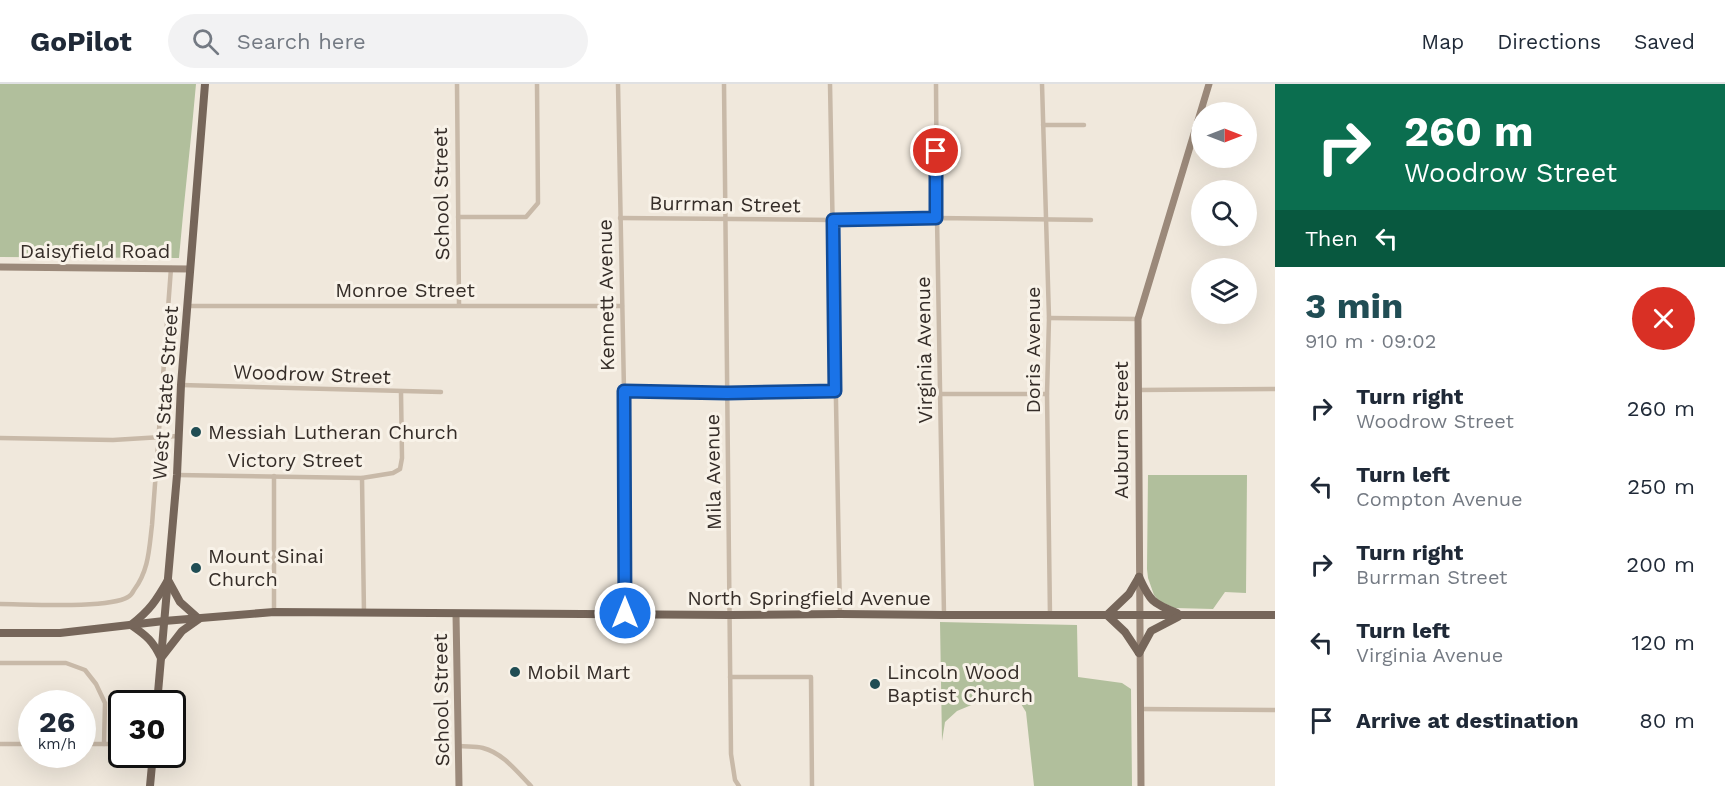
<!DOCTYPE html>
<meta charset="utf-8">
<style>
:root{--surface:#fff;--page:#f2f2f3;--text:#1f2937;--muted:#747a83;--line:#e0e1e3;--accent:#204d54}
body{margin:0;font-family:"Work Sans",sans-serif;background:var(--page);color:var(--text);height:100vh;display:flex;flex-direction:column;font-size:22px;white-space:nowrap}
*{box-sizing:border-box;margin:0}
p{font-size:20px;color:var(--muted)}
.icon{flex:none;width:33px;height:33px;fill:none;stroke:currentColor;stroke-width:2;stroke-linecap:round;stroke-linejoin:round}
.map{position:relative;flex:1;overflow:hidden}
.side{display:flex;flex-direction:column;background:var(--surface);width:450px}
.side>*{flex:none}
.top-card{background:#0b6e4f;color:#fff;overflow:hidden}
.needle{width:39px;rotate:90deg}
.controls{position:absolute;left:1191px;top:18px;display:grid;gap:12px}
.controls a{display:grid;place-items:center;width:66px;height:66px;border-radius:50%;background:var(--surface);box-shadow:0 6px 24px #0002;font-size:30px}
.speed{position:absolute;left:18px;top:606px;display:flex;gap:12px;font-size:30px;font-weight:700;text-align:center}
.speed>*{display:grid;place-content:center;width:78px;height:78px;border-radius:50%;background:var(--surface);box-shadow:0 6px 24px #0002;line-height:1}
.speed small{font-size:15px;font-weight:400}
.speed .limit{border:3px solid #111;border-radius:9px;background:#fff;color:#111}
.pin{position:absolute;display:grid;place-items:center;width:51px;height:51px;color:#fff;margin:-26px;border:3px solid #fff;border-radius:50%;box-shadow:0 2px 6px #0007}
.me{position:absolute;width:66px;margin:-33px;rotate:0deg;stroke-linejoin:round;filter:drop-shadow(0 0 4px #0008)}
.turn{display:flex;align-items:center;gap:21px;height:126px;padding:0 30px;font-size:27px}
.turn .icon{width:78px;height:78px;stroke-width:2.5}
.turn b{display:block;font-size:42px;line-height:51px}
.then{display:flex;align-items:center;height:57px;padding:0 30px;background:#0003;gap:12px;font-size:22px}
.round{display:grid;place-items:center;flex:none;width:63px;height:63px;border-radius:32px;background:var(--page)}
.overview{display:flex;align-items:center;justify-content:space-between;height:102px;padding:0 30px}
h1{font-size:36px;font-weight:700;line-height:45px;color:var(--accent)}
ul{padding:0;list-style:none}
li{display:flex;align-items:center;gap:18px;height:78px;padding:0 30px}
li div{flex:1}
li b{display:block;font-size:22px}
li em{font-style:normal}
header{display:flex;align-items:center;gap:36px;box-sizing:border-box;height:84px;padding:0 30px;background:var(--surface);border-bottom:2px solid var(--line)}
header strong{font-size:28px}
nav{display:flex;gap:33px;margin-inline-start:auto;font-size:21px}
.search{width:420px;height:54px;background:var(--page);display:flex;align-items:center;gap:15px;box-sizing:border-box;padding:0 21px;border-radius:33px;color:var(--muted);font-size:22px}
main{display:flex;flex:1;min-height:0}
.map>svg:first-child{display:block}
</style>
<header>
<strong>GoPilot</strong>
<div class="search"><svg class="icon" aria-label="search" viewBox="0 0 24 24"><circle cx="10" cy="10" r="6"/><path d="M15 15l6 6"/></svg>Search here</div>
<nav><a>Map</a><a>Directions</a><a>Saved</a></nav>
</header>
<main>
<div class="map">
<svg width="1275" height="702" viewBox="0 0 1275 702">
<rect width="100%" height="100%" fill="#f0e8dc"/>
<g fill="#b1bf9c">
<path d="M 0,0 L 196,0 C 191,58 184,116 179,174 L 0,173 Z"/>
<polygon points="1148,391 1247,391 1246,509 1225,508 1213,525 1175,524 1159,517 1154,511 1148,494 1147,485"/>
<polygon points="940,538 1077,541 1078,593 1122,599 1131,605 1132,702 1034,702 1026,628 1018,615 1002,613 981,617 957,627 945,638 942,657"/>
</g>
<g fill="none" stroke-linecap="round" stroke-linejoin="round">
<g stroke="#c8b9a8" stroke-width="4.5">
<polyline points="457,0 459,220"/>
<polyline points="618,0 624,307 625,529"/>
<polyline points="724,0 731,670 735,696 739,702"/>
<polyline points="830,0 840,530"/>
<polyline points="936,0 937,134 944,531"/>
<polyline points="1042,0 1049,234 1047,310 1050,532"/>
<polyline points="1043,41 1084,41"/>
<polyline points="458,133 526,133 538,119 537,0"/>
<polyline points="620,134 833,136 937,134 1091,136"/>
<polyline points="187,222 622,222"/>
<polyline points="1049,234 1138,235"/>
<polyline points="181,301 441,308"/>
<polyline points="1138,306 1275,305"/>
<polyline points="624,307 727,309 835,307"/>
<polyline points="941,310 1047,310"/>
<polyline points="0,354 113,356 178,352"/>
<polyline points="177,391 362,394 393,389 400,385 402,374 401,308"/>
<polyline points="362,394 364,529"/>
<path d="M 0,520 C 26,520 109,525 128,513 C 130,512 133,508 134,506 C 149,486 149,465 152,441 L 171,184"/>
<polyline points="274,528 274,392"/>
<polyline points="0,579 66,579 85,586 96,600 105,619 104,660"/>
<polyline points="730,593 811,593 812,702"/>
<polyline points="1140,625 1275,626"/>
<polyline points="0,660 32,660"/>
<polyline points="82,660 122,660"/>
<path d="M 459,662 C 467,663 475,662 483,664 C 503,669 517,688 531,702"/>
</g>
<g stroke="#9b897a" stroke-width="7">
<polyline points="0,183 190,185"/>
<polyline points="456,530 459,702"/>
<polyline points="1141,702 1138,235 1209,0"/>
</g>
<g stroke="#76665a" stroke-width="8">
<polyline points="1139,493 1129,510 1107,531 1125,548 1139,569"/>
<path d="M 1139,493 C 1150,517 1152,519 1177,529"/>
<path d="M 168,496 L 180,518 L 199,535 L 182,547 L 161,574 C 153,557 147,552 131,541 C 150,526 156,517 168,496 Z"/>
<polyline points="0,549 60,549 164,537 274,528 730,531 840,530 944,531 1275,531"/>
<polyline points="1139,569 1151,547 1178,533"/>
<polyline points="157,620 177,391 181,301 205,0"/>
<polyline points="150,702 153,670"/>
</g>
</g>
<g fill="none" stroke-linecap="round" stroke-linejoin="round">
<defs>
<polyline id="route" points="625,529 624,307 727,309 835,307 833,136 936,134 936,67"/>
</defs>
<use href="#route" stroke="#114b97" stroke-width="15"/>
<use href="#route" stroke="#1a73e8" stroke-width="10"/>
</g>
<g fill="#204d54" stroke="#f8f2e8" stroke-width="2">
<circle cx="196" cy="348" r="6"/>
<circle cx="196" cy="484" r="6"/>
<circle cx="515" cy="588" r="6"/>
<circle cx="875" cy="600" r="6"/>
</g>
<g text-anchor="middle" stroke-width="6" stroke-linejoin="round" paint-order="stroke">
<g font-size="20" fill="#352d28" stroke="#f8f2e8">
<text transform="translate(441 110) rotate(-91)" y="7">School Street</text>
<text transform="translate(725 120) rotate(1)" y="7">Burrman Street</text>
<text x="95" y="174">Daisyfield Road</text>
<text x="405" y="213">Monroe Street</text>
<text transform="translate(606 211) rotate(-91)" y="7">Kennett Avenue</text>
<text transform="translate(924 266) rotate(-91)" y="7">Virginia Avenue</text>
<text transform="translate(1033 266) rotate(-90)" y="7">Doris Avenue</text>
<text transform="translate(312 290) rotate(2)" y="7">Woodrow Street</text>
<text transform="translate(165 309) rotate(-86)" y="7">West State Street</text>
<text transform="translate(1121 346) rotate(-90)" y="7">Auburn Street</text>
<text x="295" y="383">Victory Street</text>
<text transform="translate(713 388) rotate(-91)" y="7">Mila Avenue</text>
<text x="809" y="521">North Springfield Avenue</text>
<text transform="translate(441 616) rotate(-91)" y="7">School Street</text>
</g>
<g font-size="20" fill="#352d28" stroke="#f8f2e8" text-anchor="start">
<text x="208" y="355">Messiah Lutheran Church</text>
<text x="208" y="479">Mount Sinai<tspan x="208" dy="23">Church</tspan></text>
<text x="527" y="595">Mobil Mart</text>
<text x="887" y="595">Lincoln Wood<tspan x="887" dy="23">Baptist Church</tspan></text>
</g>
</g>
</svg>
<div class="controls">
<a><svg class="needle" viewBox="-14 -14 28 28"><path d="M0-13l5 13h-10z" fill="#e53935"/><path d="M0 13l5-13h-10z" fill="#747a83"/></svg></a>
<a><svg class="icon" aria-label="search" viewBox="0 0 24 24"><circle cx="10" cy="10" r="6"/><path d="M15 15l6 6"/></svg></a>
<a><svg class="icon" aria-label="layers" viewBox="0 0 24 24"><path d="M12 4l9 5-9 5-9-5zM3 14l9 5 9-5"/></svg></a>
</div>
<div class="speed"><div>26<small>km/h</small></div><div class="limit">30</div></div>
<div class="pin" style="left:936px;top:67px;background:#d93025"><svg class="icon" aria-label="arrive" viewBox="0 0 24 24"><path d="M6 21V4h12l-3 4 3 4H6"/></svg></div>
<svg class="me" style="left:625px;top:529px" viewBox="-20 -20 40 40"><circle r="17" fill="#1a73e8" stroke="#fff" stroke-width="3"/><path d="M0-11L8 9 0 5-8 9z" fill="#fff"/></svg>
</div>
<section class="side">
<div class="top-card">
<div class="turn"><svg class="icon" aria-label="right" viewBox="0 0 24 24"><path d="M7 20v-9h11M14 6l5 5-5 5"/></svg><div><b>260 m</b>Woodrow Street</div></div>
<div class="then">Then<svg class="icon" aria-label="left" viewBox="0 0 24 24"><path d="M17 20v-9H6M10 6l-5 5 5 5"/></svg></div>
</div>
<div class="overview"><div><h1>3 min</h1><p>910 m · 09:02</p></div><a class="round" style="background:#d93025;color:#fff"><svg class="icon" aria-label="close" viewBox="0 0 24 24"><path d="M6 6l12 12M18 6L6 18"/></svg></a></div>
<ul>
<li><svg class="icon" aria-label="right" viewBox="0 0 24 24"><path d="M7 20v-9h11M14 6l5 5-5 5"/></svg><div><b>Turn right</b><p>Woodrow Street</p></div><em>260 m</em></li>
<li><svg class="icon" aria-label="left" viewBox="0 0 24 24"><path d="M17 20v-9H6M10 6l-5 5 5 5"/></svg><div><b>Turn left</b><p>Compton Avenue</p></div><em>250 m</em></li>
<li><svg class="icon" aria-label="right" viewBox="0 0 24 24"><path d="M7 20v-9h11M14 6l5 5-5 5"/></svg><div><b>Turn right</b><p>Burrman Street</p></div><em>200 m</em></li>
<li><svg class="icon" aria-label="left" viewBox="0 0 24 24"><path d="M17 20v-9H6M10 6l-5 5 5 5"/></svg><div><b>Turn left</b><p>Virginia Avenue</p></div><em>120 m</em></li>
<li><svg class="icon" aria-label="arrive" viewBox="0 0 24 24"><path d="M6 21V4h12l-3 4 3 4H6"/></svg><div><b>Arrive at destination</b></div><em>80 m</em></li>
</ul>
</section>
</main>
